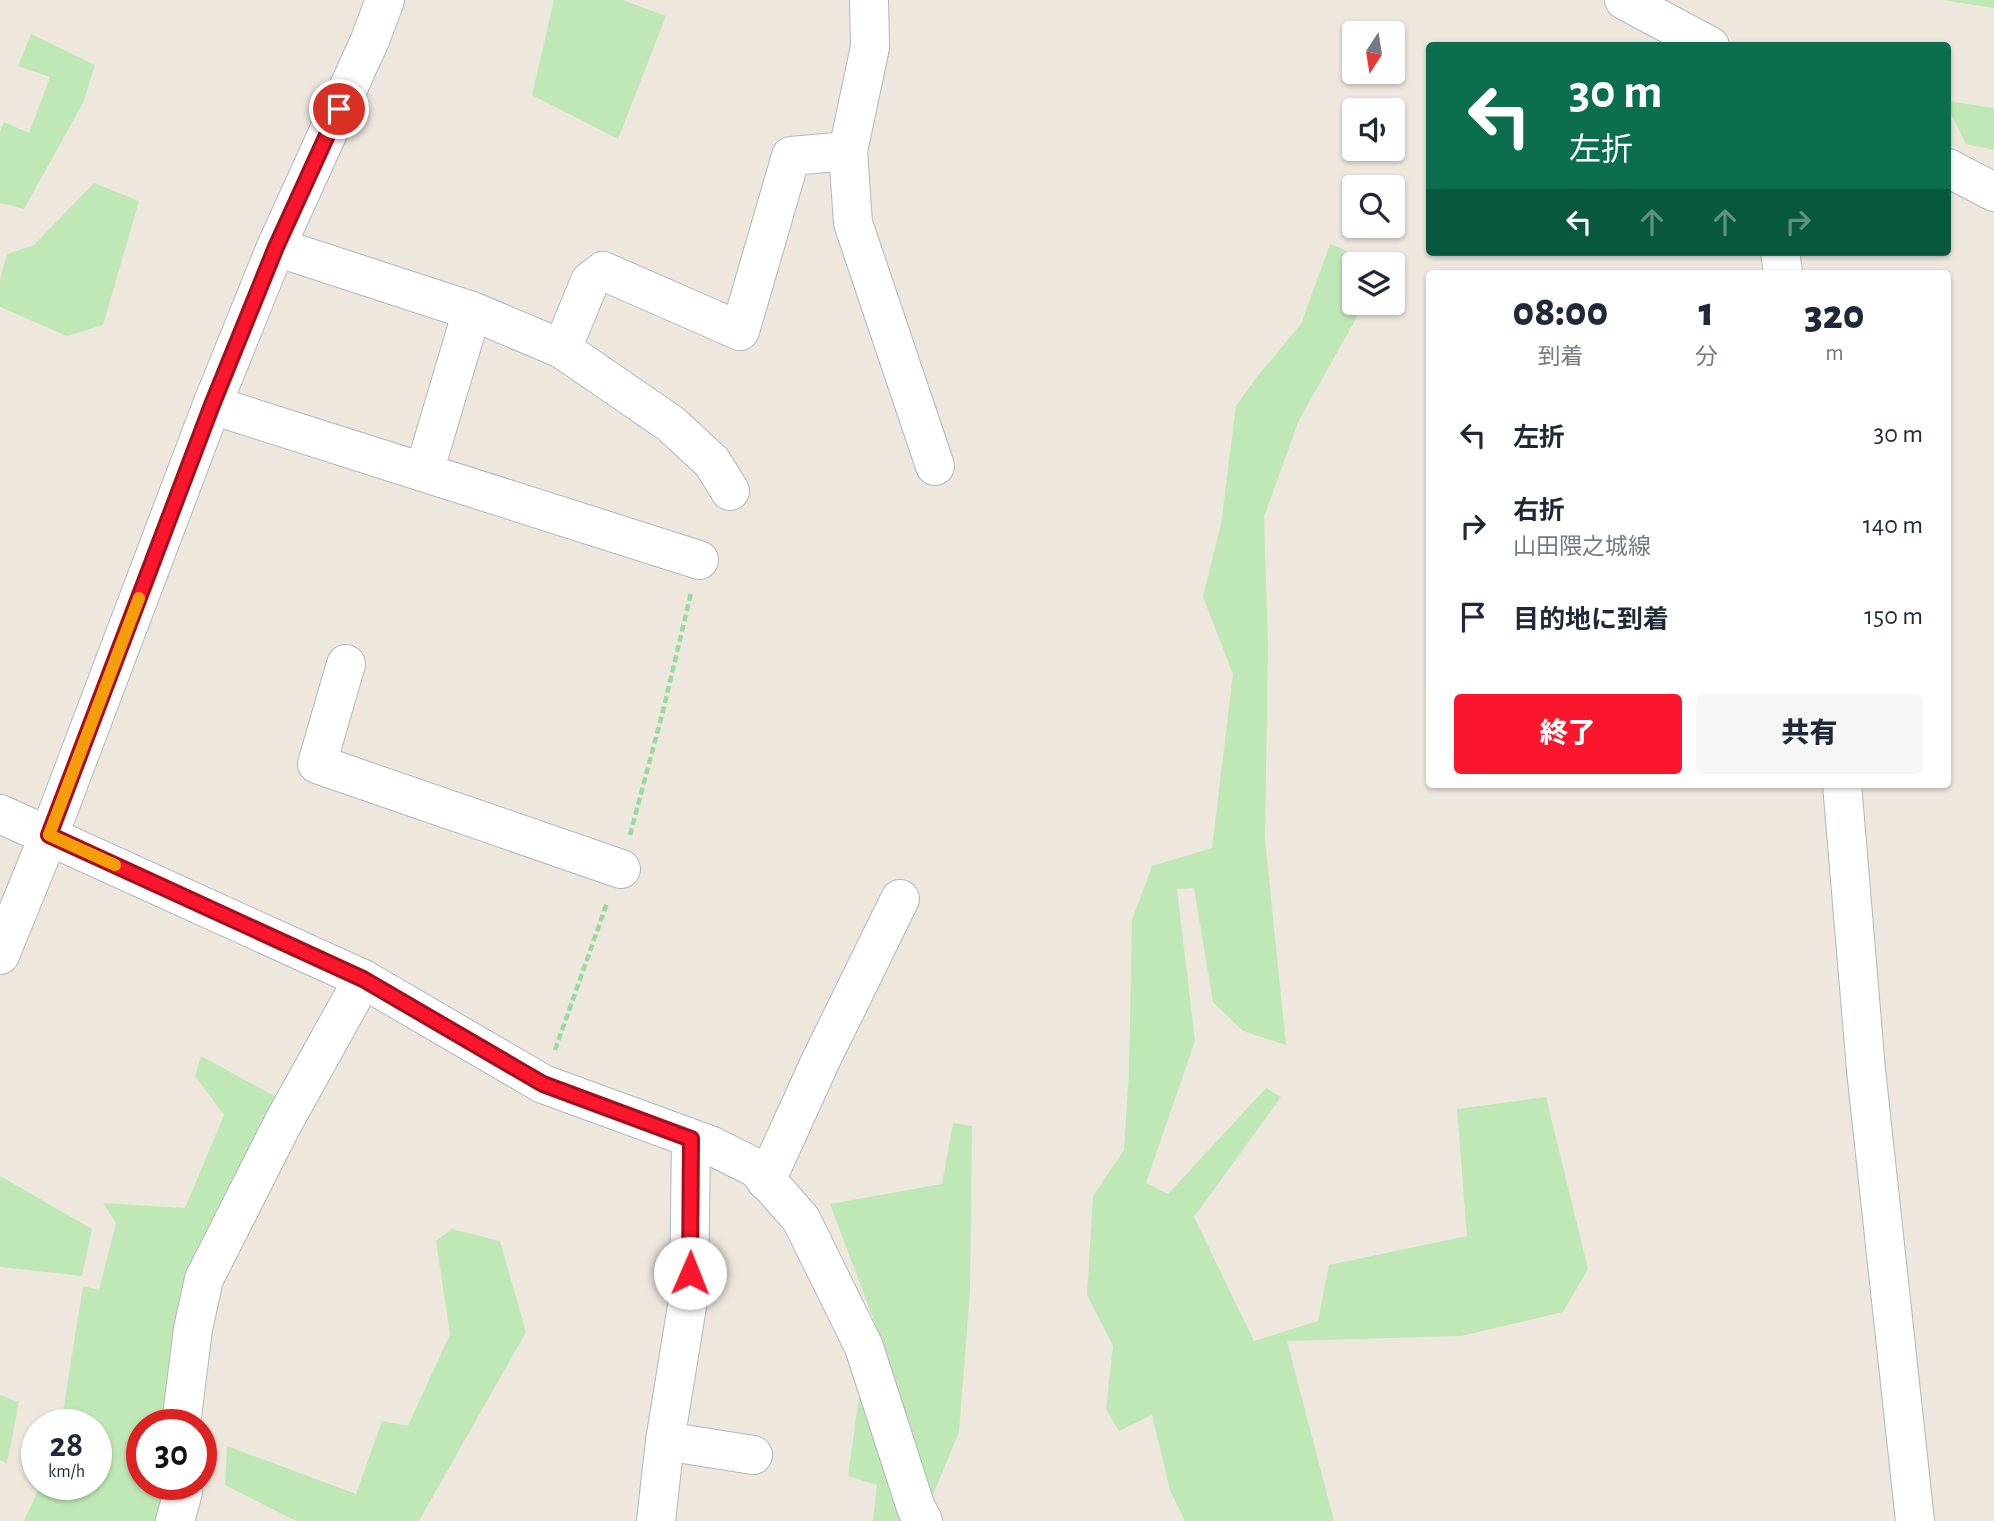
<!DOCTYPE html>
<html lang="ja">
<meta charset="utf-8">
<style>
:root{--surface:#fff;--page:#f6f6f7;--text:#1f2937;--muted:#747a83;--accent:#fa172d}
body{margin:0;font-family:"Alegreya Sans","Noto Sans JP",sans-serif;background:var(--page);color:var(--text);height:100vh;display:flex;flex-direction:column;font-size:26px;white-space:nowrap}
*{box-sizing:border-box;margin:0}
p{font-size:23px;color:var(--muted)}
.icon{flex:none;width:38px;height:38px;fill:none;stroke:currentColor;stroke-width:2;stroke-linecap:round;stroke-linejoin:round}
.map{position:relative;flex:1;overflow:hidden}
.panel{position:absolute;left:1426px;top:270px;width:525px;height:518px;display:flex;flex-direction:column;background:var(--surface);border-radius:7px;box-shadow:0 2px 5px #0004}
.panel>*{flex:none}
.guide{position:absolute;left:1426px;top:42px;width:525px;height:214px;border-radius:7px;box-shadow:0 2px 5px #0004;background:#0b6e4f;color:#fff;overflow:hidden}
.needle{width:46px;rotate:192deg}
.fabs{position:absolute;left:1342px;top:21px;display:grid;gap:14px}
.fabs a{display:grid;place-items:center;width:63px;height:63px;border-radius:7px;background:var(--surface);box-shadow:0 2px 5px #0004;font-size:35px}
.speed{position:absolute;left:21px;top:1409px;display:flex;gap:14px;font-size:35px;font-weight:700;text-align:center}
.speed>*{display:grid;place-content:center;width:91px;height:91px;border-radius:50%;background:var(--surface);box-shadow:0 2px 5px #0004;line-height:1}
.speed small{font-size:18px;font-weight:400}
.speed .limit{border:10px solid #d22;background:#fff;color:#111}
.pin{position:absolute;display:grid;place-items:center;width:60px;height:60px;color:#fff;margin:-30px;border:4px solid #fff;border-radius:50%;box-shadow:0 2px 7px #0007}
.me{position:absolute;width:77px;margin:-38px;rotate:1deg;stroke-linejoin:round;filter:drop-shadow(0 0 5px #0008)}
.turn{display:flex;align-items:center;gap:24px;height:147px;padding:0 28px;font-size:32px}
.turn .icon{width:91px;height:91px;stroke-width:2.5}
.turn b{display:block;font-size:49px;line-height:60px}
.lanes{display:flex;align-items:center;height:66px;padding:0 28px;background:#0003;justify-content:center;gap:35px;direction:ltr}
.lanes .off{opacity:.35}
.eta{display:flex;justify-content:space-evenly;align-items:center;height:119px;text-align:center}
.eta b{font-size:42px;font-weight:800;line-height:49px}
.cta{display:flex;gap:14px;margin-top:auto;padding:14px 28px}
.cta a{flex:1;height:80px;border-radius:7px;background:var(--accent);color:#fff;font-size:28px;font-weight:800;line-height:80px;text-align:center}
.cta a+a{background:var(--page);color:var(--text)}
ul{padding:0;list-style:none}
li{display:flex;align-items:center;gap:21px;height:91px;padding:0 28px}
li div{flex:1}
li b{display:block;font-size:26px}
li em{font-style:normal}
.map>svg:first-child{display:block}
</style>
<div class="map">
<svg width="1994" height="1521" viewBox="0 0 1994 1521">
<rect width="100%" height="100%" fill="#ede7de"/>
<g fill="#c0e8b7">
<polygon points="554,0 623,0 666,16 618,139 532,95"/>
<polygon points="1942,0 1994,0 1994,8"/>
<polygon points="31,34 95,65 83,103 24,209 0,203 0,132 4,122 29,133 50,77 18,66"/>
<polygon points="1948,101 1994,108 1994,150 1966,144 1948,108"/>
<polygon points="94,183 139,201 103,325 67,336 0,307 0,280 7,254 34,245"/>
<polygon points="1330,244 1346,250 1354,267 1354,303 1359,303 1357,317 1299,420 1264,517 1268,645 1265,839 1286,1045 1243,1031 1213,1002 1194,888 1177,889 1195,1041 1146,1183 1168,1194 1266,1088 1281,1097 1194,1217 1254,1341 1318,1321 1329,1265 1467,1236 1457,1109 1546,1097 1588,1269 1563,1312 1461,1336 1287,1341 1334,1521 1185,1521 1170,1490 1152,1415 1119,1431 1106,1409 1113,1346 1087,1295 1093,1196 1124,1150 1129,1071 1132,920 1152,866 1212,848 1233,674 1203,597 1221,524 1236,406 1256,378 1301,324"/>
<polygon points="201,1056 280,1099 168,1424 142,1424 142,1484 169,1484 160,1521 24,1521 41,1484 96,1484 96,1424 61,1424 83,1286 99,1290 116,1223 103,1203 185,1208 224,1115 195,1076"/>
<polygon points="953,1123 972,1126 970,1291 959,1432 922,1521 873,1521 877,1485 848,1476 860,1389 890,1363 830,1204 942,1184"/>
<polygon points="0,1176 92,1229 82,1276 0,1267"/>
<polygon points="452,1229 500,1241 526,1332 419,1521 296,1521 225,1485 227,1446 356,1494 382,1421 408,1426 450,1334 436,1241"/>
<polygon points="0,1395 19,1402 7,1463 0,1461"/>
</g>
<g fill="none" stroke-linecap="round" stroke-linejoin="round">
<defs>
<g id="street">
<polyline points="848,151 853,223 935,466"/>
<polyline points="276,247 472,311 562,349"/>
<polyline points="1780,252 1783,273"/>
<polyline points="212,405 699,560"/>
<polyline points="424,472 472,311"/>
<polyline points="730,491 712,462 671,424 562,349 590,281 603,271 740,331 791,156 848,151 870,47 869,0"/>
<polyline points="346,664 317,764 621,869"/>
<polyline points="1842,784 1866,1070 1915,1521"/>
<polyline points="0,814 363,979 543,1084 710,1145 756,1168 801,1219 864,1347 916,1508 923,1521"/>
<polyline points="766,1181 820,1062 900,899"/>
<polyline points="181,1424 193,1329 204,1279 283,1123 363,979"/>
<polyline points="665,1441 753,1455"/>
<polyline points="175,1521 183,1492 183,1484"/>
<polyline points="656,1521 665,1441 689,1294 691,1139"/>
</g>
<g id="secondary">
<polyline points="1624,0 1710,46"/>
<polyline points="1948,168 1994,192"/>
<polyline points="0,955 49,835 212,405 276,247 370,40 385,0"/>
</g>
</defs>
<use href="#street" stroke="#b2b7bb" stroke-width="40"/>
<use href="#secondary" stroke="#b2b8bd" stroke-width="40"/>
<g stroke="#99db9f" stroke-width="4.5" stroke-dasharray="7 3.5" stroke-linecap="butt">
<polyline points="630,835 663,711 691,593"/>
<polyline points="555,1050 607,903"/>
</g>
<use href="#street" stroke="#fff" stroke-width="38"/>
<use href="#secondary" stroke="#fff" stroke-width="38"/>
</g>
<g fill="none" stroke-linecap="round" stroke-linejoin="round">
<defs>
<polyline id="route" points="339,109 276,247 212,405 49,835 363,979 543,1084 691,1139 690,1273"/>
</defs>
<use href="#route" stroke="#a20f1d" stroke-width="18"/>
<use href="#route" stroke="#fa172d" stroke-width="12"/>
<polyline stroke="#f59e0b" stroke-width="12" points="115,865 49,835 139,598"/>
</g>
</svg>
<div class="fabs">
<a><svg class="needle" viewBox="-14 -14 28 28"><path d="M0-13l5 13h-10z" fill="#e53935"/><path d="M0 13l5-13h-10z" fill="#747a83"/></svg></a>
<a><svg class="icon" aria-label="sound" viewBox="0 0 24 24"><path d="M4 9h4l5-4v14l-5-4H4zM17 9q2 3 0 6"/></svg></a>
<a><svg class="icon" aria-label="search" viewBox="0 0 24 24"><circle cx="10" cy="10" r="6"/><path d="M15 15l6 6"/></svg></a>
<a><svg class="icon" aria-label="layers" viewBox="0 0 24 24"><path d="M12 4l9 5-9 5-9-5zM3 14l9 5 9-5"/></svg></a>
</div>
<div class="speed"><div>28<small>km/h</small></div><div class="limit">30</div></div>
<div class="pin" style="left:339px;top:109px;background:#d93025"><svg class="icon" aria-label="arrive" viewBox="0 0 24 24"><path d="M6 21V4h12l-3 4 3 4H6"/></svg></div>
<svg class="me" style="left:690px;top:1273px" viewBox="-20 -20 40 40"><circle r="19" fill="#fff"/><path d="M0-13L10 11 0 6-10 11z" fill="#fa172d"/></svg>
<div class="guide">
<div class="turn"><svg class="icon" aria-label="left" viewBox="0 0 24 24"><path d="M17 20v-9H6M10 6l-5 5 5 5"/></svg><div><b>30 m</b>左折</div></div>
<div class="lanes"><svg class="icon" aria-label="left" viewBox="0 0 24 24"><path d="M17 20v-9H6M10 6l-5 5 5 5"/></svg><svg class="icon off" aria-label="ahead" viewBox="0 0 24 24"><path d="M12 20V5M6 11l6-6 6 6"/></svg><svg class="icon off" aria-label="ahead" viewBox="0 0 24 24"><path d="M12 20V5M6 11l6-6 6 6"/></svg><svg class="icon off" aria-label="right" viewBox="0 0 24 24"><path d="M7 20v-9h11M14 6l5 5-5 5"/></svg></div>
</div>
<section class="panel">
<div class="eta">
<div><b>08:00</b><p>到着</p></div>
<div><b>1</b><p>分</p></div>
<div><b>320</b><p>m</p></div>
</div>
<ul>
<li><svg class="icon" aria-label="left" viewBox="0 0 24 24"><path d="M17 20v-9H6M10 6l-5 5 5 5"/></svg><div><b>左折</b></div><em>30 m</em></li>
<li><svg class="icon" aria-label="right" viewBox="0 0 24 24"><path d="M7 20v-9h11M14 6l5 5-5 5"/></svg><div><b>右折</b><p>山田隈之城線</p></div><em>140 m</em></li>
<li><svg class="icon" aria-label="arrive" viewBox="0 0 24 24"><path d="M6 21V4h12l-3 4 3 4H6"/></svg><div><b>目的地に到着</b></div><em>150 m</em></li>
</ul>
<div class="cta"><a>終了</a><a>共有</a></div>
</section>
</div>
